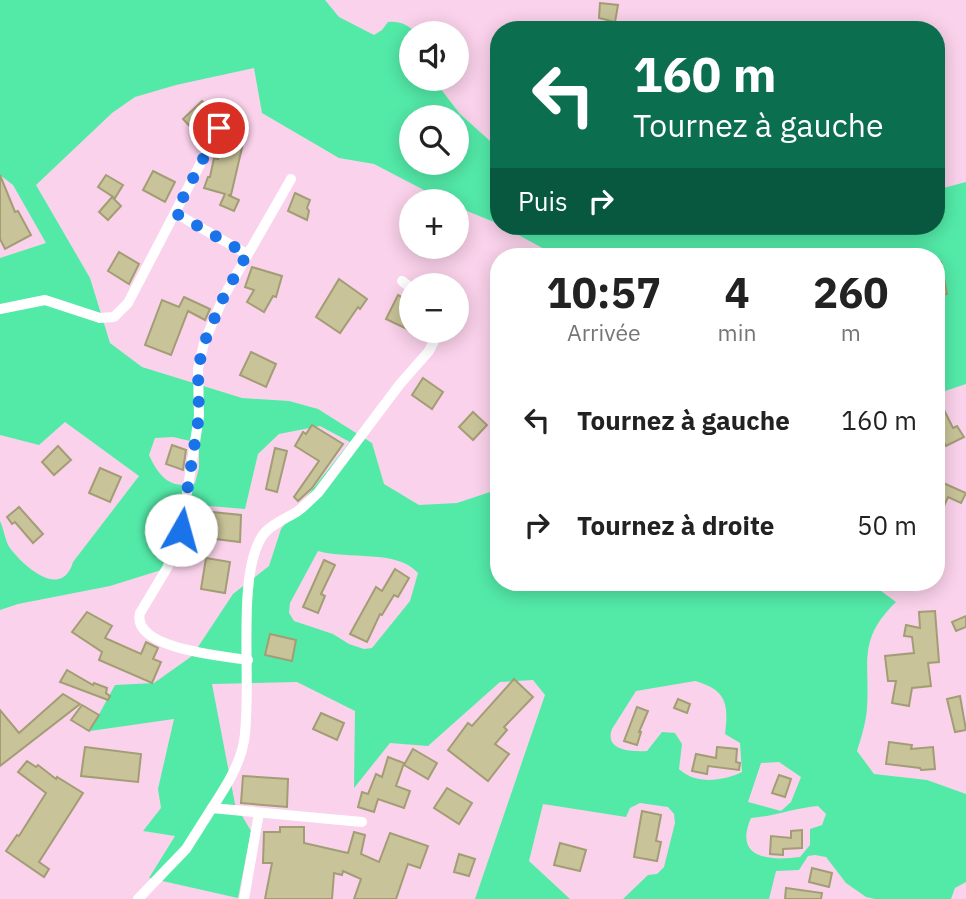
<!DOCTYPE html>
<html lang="fr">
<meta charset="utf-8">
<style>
:root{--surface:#fff;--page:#f2f2f2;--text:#222;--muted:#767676}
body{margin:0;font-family:"IBM Plex Sans",sans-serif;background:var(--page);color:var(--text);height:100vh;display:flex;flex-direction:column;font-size:26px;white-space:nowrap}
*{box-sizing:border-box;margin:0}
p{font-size:23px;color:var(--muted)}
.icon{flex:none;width:38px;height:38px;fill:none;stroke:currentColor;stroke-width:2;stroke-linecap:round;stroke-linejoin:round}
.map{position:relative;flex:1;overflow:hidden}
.drawer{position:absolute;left:490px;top:248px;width:455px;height:343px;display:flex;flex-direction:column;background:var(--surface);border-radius:28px;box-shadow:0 4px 18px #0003}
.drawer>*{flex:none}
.hud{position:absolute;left:490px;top:21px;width:455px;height:214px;border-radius:28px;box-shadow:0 4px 18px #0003;background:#0b6e4f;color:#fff;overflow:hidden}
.buttons{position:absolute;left:399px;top:21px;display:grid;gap:14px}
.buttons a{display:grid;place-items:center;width:70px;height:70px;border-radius:50%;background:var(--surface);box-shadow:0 4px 18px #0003;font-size:35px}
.pin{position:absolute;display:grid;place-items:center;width:60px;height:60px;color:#fff;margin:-30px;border:4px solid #fff;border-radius:50%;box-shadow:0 2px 7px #0007}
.me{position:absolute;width:77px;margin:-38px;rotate:7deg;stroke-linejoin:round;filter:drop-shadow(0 0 5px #0008)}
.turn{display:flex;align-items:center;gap:24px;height:147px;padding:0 28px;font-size:32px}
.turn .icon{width:91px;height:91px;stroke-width:2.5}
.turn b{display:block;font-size:49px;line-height:60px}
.then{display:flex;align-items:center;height:66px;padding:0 28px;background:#0003;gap:14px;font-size:26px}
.eta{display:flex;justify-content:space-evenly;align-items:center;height:119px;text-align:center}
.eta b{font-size:42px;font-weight:700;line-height:49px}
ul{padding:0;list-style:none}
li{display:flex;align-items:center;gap:21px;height:105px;padding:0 28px}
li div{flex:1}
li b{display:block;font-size:26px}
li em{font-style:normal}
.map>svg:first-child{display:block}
</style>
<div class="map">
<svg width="966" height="899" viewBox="0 0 966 899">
<rect width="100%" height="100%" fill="#fad2eb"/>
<g fill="#53eaa8" fill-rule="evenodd">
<path d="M 0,0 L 325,0 L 339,17 L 374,35 L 382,30 L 388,22 C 399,21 408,24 415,33 L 411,33 L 411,79 L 433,79 L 460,114 L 499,149 L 499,224 L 457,207 L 457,201 L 445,201 L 374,164 L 339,158 L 262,113 L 254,68 L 176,85 L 135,97 L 112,113 L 36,185 L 90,278 L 110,343 L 142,367 L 242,398 L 289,401 L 318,409 L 372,443 L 384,484 L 419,505 L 457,503 L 499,489 L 499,583 L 870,583 L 896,602 C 857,640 870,661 867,708 C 866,723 861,738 857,751 L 874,774 L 927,780 L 966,794 L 966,882 L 955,888 L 951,899 L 875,899 L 866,897 L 846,883 L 826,857 L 815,855 L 808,856 L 799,870 L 776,871 L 769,899 L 623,899 L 648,875 L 657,874 L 664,867 L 675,823 L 674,814 L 668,807 L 640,803 L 630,808 L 626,817 L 543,804 L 529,861 L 570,899 L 475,899 L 545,695 L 533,680 L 500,682 L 428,746 L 390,743 L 354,788 L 355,711 L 297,682 L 212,684 L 235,804 L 251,831 L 238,898 L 149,878 L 175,836 L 143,831 L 161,808 L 158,789 L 174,719 L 90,731 L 115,685 L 154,683 L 192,656 L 233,594 L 269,566 L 281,529 L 350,442 L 320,426 L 279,434 L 258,454 L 245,509 L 161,502 L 146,536 L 174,566 L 110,586 L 18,604 L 0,610 L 0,521 C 4,529 5,541 10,548 C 24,567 62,600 73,562 L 139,476 L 65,422 L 39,445 L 0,435 L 0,258 L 46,243 L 13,185 L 0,175 ZM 411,117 L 457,117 L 457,163 L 411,163 ZM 173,437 L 199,443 L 199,468 L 195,483 C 171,490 159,477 149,455 L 155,438 ZM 318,551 C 348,560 397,549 418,573 L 410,601 L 372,648 L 364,649 L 349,644 L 333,634 L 294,621 L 289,613 L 290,603 ZM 695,681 C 726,690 729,703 725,734 L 740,743 L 742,772 C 723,781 696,785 679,769 L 682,744 L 675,733 L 662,732 L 647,751 C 632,752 604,751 612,729 L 636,691 ZM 779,762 L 801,777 L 791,802 L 781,811 L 748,802 L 761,763 ZM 818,806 L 826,814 L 822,825 L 810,829 L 810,845 L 800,857 C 770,861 733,859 751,818 C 775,816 795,808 818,806 Z"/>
<polygon points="966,182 966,384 936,394 936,257 577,257 546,250 502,226 936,226 936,190"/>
</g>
<g fill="#c9c39a" stroke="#a39d75" stroke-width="2">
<polygon points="600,3 618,5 615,22 599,18"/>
<polygon points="202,101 220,119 200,137 183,119"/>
<polygon points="225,134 244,139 231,195 228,195 239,200 234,211 220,205 225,194 204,188 208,177 210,177 214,158 218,159"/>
<polygon points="153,171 175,182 165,202 143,190"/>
<polygon points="0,175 15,212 18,211 31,235 5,249 0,239"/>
<polygon points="106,175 123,185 115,198 98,187"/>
<polygon points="295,193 310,200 307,208 309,211 307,220 288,211"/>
<polygon points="112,197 121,206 108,220 99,212"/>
<polygon points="119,252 139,264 129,284 108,271"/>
<polygon points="936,262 941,262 947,294 936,296"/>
<polygon points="252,267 282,276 276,297 273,296 264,312 247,302 254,290 245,287"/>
<polygon points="339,279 367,299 360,309 358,307 340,333 316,317"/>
<polygon points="398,295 411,302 411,331 386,319"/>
<polygon points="184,297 210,309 205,320 188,311 171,355 145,345 162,300 179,307"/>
<polygon points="251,352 276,364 266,387 240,375"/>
<polygon points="423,378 443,392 432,409 412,395"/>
<polygon points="943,408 953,428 957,426 964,437 946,446 936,429 936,412"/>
<polygon points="473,412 487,425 473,440 459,427"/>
<polygon points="312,425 343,444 312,488 298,501 294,497 319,461 295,446 303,432 306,434"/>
<polygon points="172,445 186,450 183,470 166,464"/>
<polygon points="58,446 71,460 54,475 42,462"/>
<polygon points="275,448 287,451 277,492 266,489"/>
<polygon points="100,468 121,477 110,502 89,493"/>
<polygon points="941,482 966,493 961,503 948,497 936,524 936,493"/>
<polygon points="162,503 177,506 171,538 148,536 149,526 157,528"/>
<polygon points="19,507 43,534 33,543 15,522 12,524 7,517"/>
<polygon points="192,510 241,515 240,542 192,536 192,532 189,532"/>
<polygon points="206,558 230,562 225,593 201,589"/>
<polygon points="324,560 335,565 321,594 325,596 318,613 303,607"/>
<polygon points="395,569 409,578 398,597 394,595 382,615 380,614 367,642 350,634 376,587 382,591"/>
<polygon points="935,611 939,662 928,663 931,686 912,688 909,706 892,703 896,681 888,681 885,656 914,653 912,637 904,636 906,625 920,628 919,612"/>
<polygon points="87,612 112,626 105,638 141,654 146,642 158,648 153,659 161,662 152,683 99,660 102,652 72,632"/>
<polygon points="966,616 966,627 956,631 952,622"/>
<polygon points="270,634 296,640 292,661 265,655"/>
<polygon points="67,670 93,685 94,683 107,688 106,693 110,696 108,700 60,682"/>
<polygon points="514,679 533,697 504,727 507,730 495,744 509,754 488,781 448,750 468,723 472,726"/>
<polygon points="63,694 80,704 0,766 0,710 19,733"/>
<polygon points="960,696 966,730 955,732 947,699"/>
<polygon points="678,699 690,704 687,713 674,708"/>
<polygon points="82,705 99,715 89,731 71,720"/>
<polygon points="637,707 648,711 639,732 641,732 637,745 624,741"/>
<polygon points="321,713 344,723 337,740 313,729"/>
<polygon points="889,742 912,745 911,749 933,747 935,769 921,770 920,768 886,764"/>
<polygon points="85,747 141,754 138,782 81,776"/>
<polygon points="717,747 737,749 736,762 740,763 739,770 708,766 707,774 692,771 696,754 716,758"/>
<polygon points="413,749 437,763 428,779 404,765"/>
<polygon points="388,757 404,763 396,786 410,791 404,808 378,799 374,812 358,807 362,792 368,794 376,774 382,777"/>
<polygon points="27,761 36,767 38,765 56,779 57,777 83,793 39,862 49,869 44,877 6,851 17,835 19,836 46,793 18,772"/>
<polygon points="779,775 791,779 785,797 772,793"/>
<polygon points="243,776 288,779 287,807 241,803"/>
<polygon points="447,788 472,803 459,824 434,808"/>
<polygon points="642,811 661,815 656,841 661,842 657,861 634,857"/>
<polygon points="280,827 304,827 304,843 348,853 354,832 365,835 361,854 379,862 390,833 428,846 420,868 408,864 396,899 354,899 361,879 343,871 342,875 334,873 332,899 265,899 272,863 263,863 264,832 280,832"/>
<polygon points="802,830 802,848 783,849 783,855 770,854 771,836 791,838 791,831"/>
<polygon points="560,843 586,850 580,871 554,865"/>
<polygon points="459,854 475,859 469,876 454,872"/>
<polygon points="812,868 832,873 829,887 809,882"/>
<polygon points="786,888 822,893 821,899 785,899"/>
</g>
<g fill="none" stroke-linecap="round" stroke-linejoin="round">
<g stroke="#fff" stroke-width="10">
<polyline points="175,213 247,254"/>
<polyline points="402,281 411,288"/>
<polyline points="0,309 45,300 100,318 114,317 128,303 219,128"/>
<path d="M 248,660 C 223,656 131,649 140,613 L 167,568 L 180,538 L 199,416 L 198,369 L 204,343 L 224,296 L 291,179"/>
<path d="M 212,808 C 225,788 240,765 244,741 C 253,689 235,574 263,535 C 270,525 287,518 298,511 C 305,506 311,499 318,493 L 400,384 L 429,351 L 439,331"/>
<polyline points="138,899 186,849 212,808 362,822"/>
<polyline points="244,899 259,813"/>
</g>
</g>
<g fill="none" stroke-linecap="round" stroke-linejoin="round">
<polyline stroke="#1a73e8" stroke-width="12" stroke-dasharray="0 21.6" points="181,530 199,416 198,369 204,343 224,296 247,254 175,213 219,128"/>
</g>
</svg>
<div class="buttons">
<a><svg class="icon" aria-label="sound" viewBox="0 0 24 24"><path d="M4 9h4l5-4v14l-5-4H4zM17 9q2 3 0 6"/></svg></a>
<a><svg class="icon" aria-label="search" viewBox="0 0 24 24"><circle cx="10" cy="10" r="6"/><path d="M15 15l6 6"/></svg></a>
<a>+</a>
<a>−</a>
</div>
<div class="pin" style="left:219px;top:128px;background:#d93025"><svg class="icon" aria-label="arrive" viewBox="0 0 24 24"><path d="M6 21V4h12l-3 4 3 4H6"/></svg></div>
<svg class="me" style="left:181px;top:530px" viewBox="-20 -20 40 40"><circle r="19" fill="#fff"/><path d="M0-13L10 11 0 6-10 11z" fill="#1a73e8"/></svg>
<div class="hud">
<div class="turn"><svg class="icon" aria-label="left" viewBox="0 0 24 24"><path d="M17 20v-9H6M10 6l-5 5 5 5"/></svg><div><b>160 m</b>Tournez à gauche</div></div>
<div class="then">Puis<svg class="icon" aria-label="right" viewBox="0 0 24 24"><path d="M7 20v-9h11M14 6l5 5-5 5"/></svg></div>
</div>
<section class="drawer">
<div class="eta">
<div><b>10:57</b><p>Arrivée</p></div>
<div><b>4</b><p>min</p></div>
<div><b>260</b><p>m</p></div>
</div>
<ul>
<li><svg class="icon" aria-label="left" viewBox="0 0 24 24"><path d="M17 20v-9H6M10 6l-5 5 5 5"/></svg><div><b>Tournez à gauche</b></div><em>160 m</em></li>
<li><svg class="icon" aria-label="right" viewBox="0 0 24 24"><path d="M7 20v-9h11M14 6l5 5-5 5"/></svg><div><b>Tournez à droite</b></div><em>50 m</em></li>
</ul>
</section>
</div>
